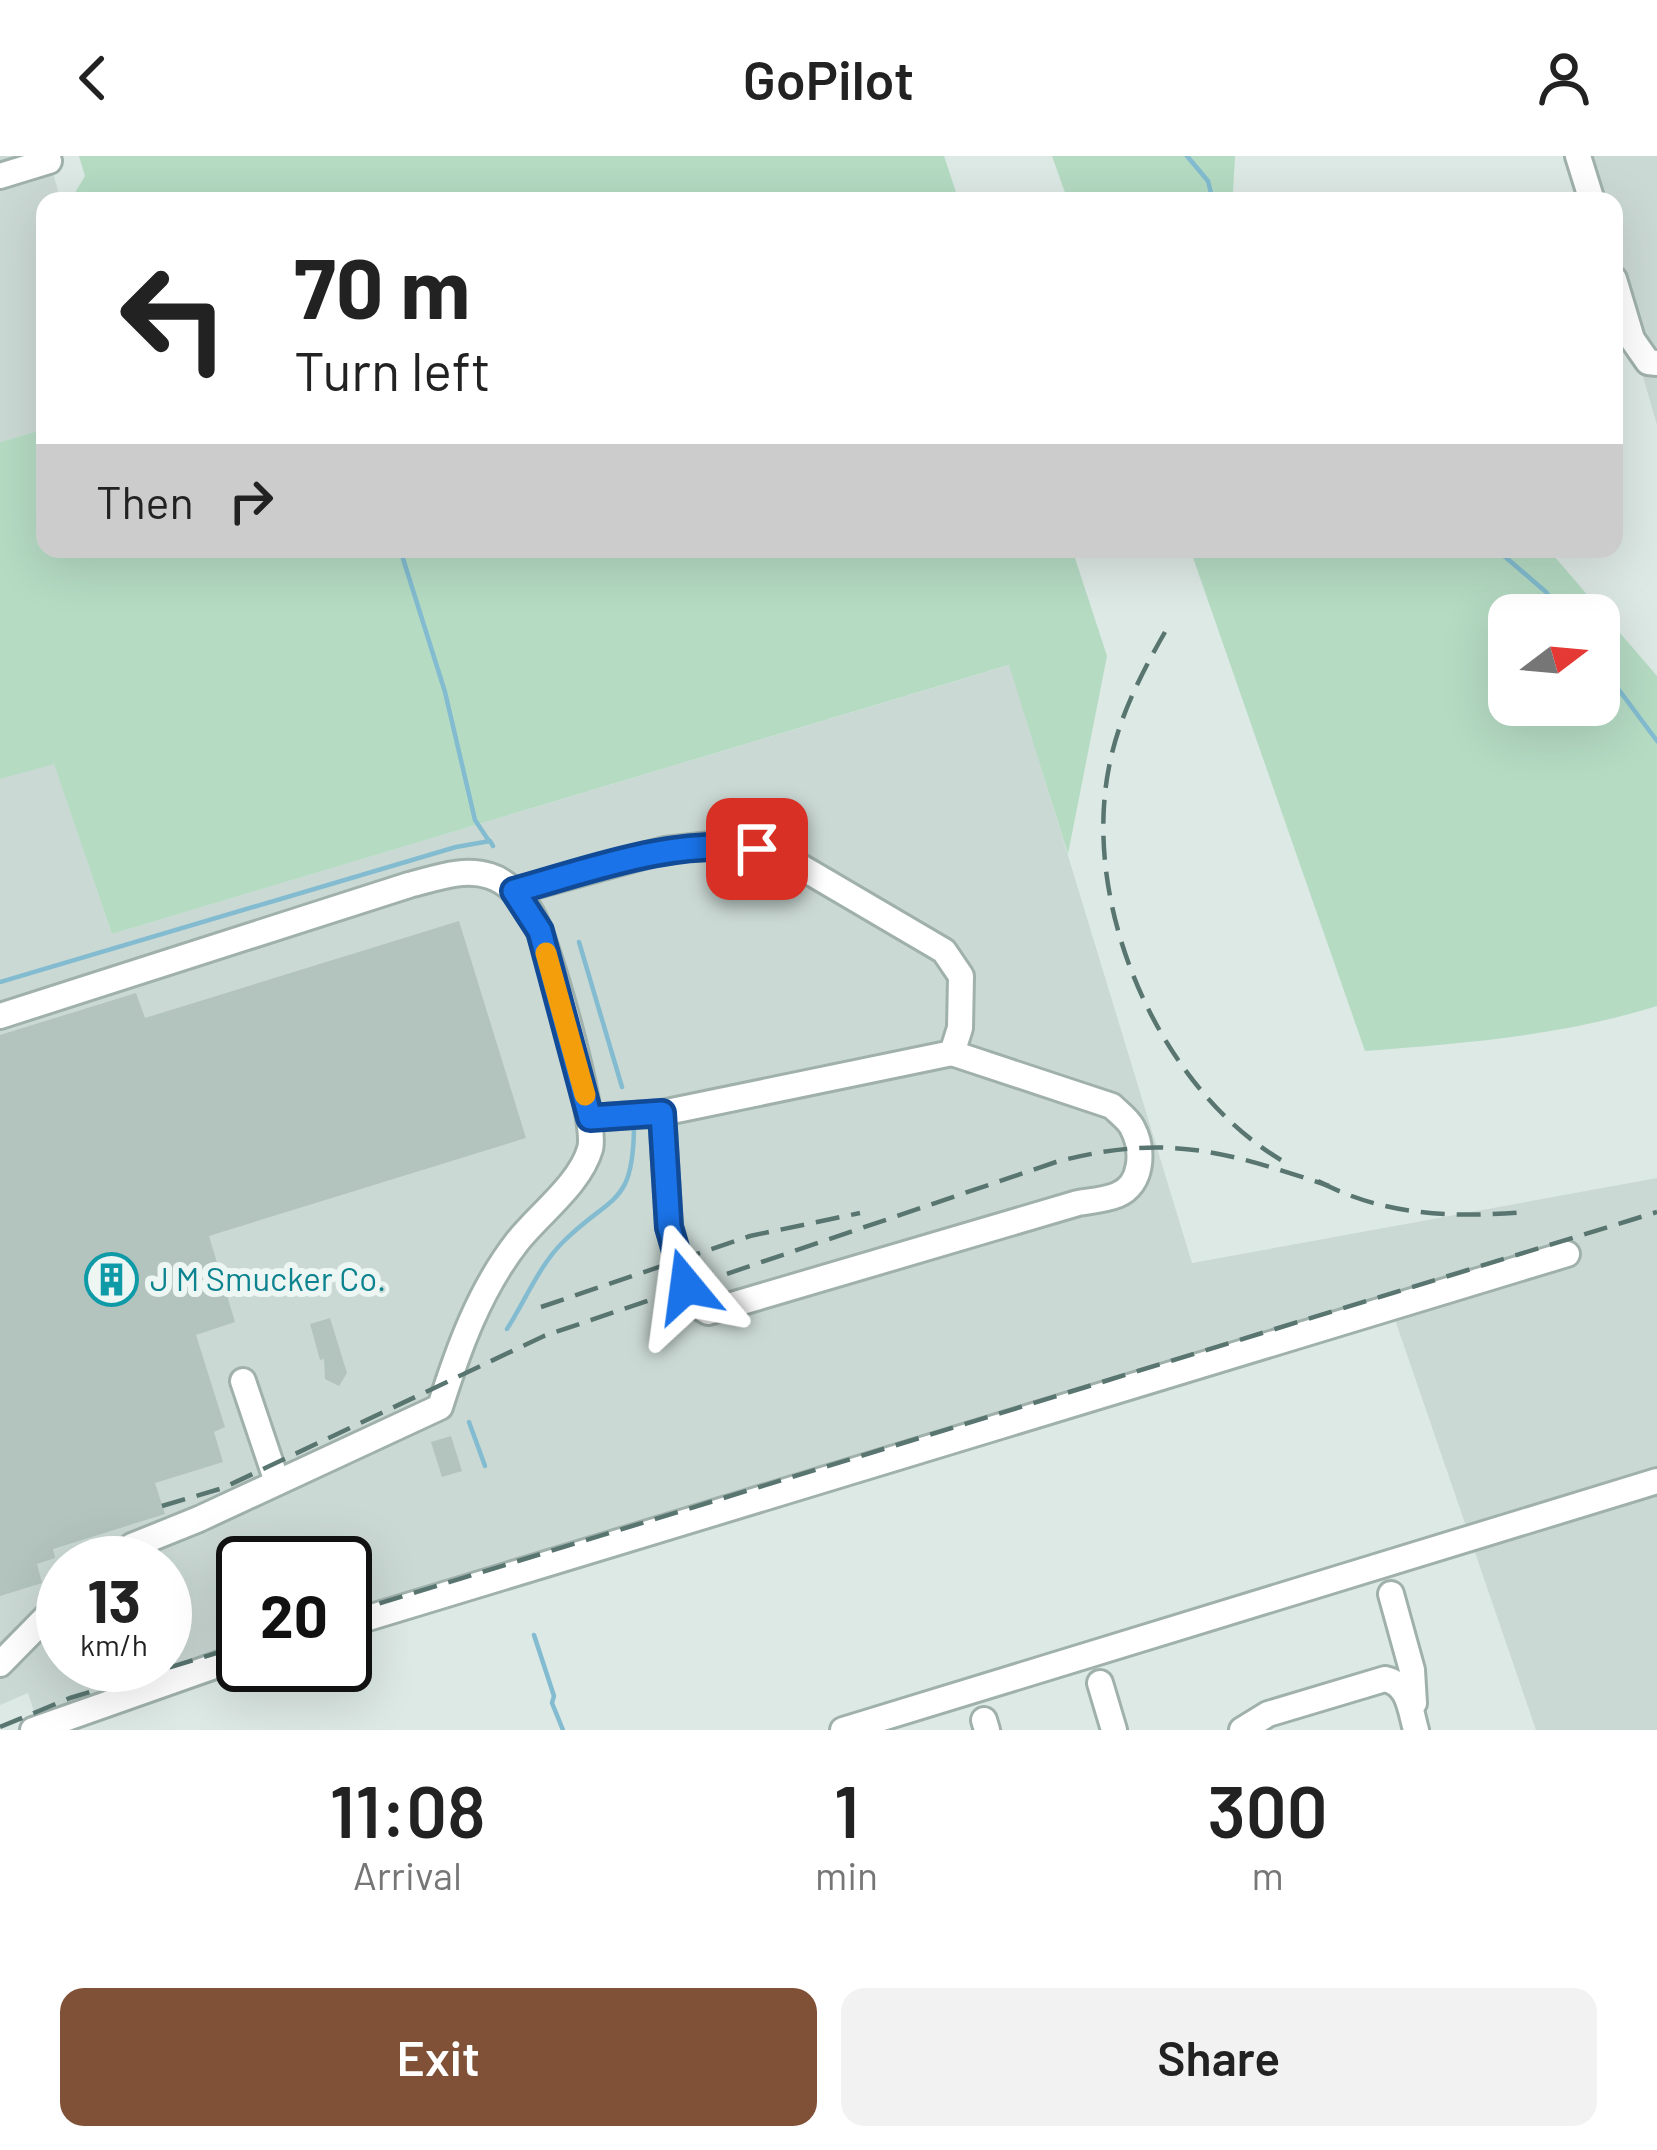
<!DOCTYPE html>
<style>
:root{--surface:#fff;--page:#f2f2f2;--text:#222;--muted:#767676;--accent:#805137}
body{margin:0;font-family:Barlow,sans-serif;background:var(--page);color:var(--text);height:100vh;display:flex;flex-direction:column;font-size:45px;white-space:nowrap}
*{box-sizing:border-box;margin:0}
p{font-size:39px;color:var(--muted)}
.icon{flex:none;width:66px;height:66px;fill:none;stroke:currentColor;stroke-width:2;stroke-linecap:round;stroke-linejoin:round}
.map{position:relative;height:1574px;overflow:hidden}
.drawer{display:flex;flex-direction:column;background:var(--surface);flex:1}
.drawer>*{flex:none}
.banner{position:absolute;left:36px;top:36px;width:1587px;height:366px;border-radius:24px;box-shadow:0 12px 48px #0002;background:#fff;color:var(--text);overflow:hidden}
.needle{width:78px;rotate:74deg}
.tools{position:absolute;left:1488px;top:438px;display:grid;gap:24px}
.tools a{display:grid;place-items:center;width:132px;height:132px;border-radius:24px;background:var(--surface);box-shadow:0 12px 48px #0002;font-size:60px}
.speed{position:absolute;left:36px;top:1380px;display:flex;gap:24px;font-size:60px;font-weight:700;text-align:center}
.speed>*{display:grid;place-content:center;width:156px;height:156px;border-radius:50%;background:var(--surface);box-shadow:0 12px 48px #0002;line-height:1}
.speed small{font-size:30px;font-weight:400}
.speed .limit{border:6px solid #111;border-radius:18px;background:#fff;color:#111}
.pin{position:absolute;display:grid;place-items:center;width:102px;height:102px;color:#fff;margin:-51px;border-radius:24px;box-shadow:0 6px 18px #0006}
.me{position:absolute;width:132px;margin:-66px;rotate:344deg;stroke-linejoin:round;filter:drop-shadow(0 0 9px #0008)}
.turn{display:flex;align-items:center;gap:42px;height:252px;padding:0 60px;font-size:54px}
.turn .icon{width:156px;height:156px;stroke-width:2.5}
.turn b{display:block;font-size:84px;line-height:102px}
.then{display:flex;align-items:center;height:114px;padding:0 60px;background:#0003;gap:24px;font-size:45px}
.eta{display:flex;justify-content:space-evenly;align-items:center;height:204px;text-align:center}
.eta b{font-size:72px;font-weight:600;line-height:84px}
.cta{display:flex;gap:24px;margin-top:auto;padding:24px 60px}
.cta a{flex:1;height:138px;border-radius:24px;background:var(--accent);color:#fff;font-size:48px;font-weight:600;line-height:138px;text-align:center}
.cta a+a{background:var(--page);color:var(--text)}
header{display:flex;justify-content:space-between;align-items:center;height:156px;padding:0 60px;background:var(--surface);font-size:54px;font-weight:600}
.map>svg:first-child{display:block}
</style>
<header><svg class="icon" aria-label="back" viewBox="0 0 24 24"><path d="M15 5l-7 7 7 7"/></svg>GoPilot<svg class="icon" aria-label="person" viewBox="0 0 24 24"><circle cx="12" cy="8" r="4"/><path d="M4 21q1-7 8-7t8 7"/></svg></header>
<div class="map">
<svg width="1657" height="1574" viewBox="0 0 1657 1574">
<rect width="100%" height="100%" fill="#dde9e5"/>
<g fill="#cbd9d4" fill-rule="evenodd">
<polygon points="0,0 48,0 61,45 45,45 45,273 0,286"/>
<polygon points="1579,0 1657,0 1657,269 1614,121 1614,45 1592,45"/>
<path d="M 1010,509 L 1192,1107 L 1657,1022 L 1657,1574 L 1536,1574 L 1391,1152 L 345,1469 L 345,1407 L 243,1407 L 243,1500 L 39,1572 L 28,1537 L 0,1549 L 0,623 L 54,607 L 112,778 ZM 63,1407 L 165,1407 L 165,1509 L 63,1509 Z"/>
</g>
<g fill="#b5dbc3" fill-rule="evenodd">
<polygon points="79,0 944,0 959,45 70,45 85,20"/>
<polygon points="1052,0 1235,0 1233,37 1240,45 1068,45"/>
<polygon points="45,273 45,393 1072,393 1107,500 1068,698 1009,509 112,778 54,608 0,623 0,286"/>
<path d="M 1190,393 L 1548,393 L 1657,520 L 1657,850 C 1562,880 1464,887 1365,895 ZM 1599,459 L 1599,549 L 1509,549 L 1509,459 Z"/>
</g>
<g fill="none" stroke-linecap="round" stroke-linejoin="round">
<g stroke="#83bcd0" stroke-width="4.5">
<polyline points="1187,0 1208,25 1213,45"/>
<polyline points="400,393 445,536 475,664 489,685"/>
<polyline points="1496,393 1546,436 1563,459"/>
<polyline points="1599,507 1657,585"/>
<polyline points="579,786 622,931"/>
<polyline points="0,826 456,691 490,685 493,690"/>
<path d="M 507,1173 C 525,1145 540,1108 564,1085 C 612,1038 633,1050 634,972"/>
<polyline points="469,1266 485,1310"/>
<polyline points="534,1479 554,1540 552,1547 563,1574"/>
</g>
</g>
<g fill="#b3c4be">
<polygon points="459,765 526,982 209,1080 235,1166 196,1179 225,1271 214,1276 223,1306 155,1327 165,1358 53,1393 55,1402 37,1408 42,1427 0,1440 0,879 136,837 145,862"/>
<polygon points="330,1162 347,1217 339,1230 325,1223 324,1203 320,1204 310,1168"/>
<polygon points="451,1280 462,1315 442,1321 431,1286"/>
</g>
<g fill="none" stroke-linecap="round" stroke-linejoin="round">
<defs>
<g id="minor">
<polyline points="1578,0 1592,45"/>
<polyline points="0,20 49,5"/>
<polyline points="1614,123 1632,183 1648,206 1657,207"/>
<polyline points="515,735 665,694 719,688 756,693 801,711 944,795 961,820 960,872 952,897 662,957 590,962"/>
<path d="M 0,860 L 409,729 C 434,723 463,711 490,720 C 506,725 521,740 530,755 C 548,782 598,965 590,993 C 580,1028 539,1058 517,1086 C 479,1135 458,1194 440,1251 L 199,1363 L 132,1390 L 110,1407"/>
<path d="M 662,957 L 669,1071 L 691,1146 L 708,1156 L 1078,1047 C 1090,1045 1105,1044 1117,1039 C 1143,1029 1144,993 1132,971 C 1128,963 1118,956 1112,950 L 952,897"/>
<polyline points="243,1225 277,1326"/>
<polyline points="1391,1438 1412,1514 1414,1547"/>
<polyline points="345,1469 1567,1098"/>
<polyline points="0,1508 63,1444"/>
<polyline points="1100,1527 1114,1574"/>
<polyline points="984,1564 987,1574"/>
<polyline points="33,1574 243,1500"/>
<polyline points="843,1574 1657,1325"/>
<path d="M 1242,1574 L 1268,1558 L 1385,1523 C 1409,1528 1410,1553 1416,1574"/>
</g>
</defs>
<use href="#minor" stroke="#a0b1ac" stroke-width="30"/>
<use href="#minor" stroke="#fff" stroke-width="24"/>
<g stroke="#597570" stroke-width="4.5" stroke-dasharray="24 12" stroke-linecap="butt">
<path d="M 1165,476 C 1141,518 1118,563 1109,611 C 1081,751 1159,931 1281,1004"/>
<path d="M 1318,1025 C 1384,1060 1452,1062 1525,1056"/>
<polyline points="541,1151 750,1080 860,1057"/>
<path d="M 162,1350 L 223,1332 L 544,1180 L 1056,1006 C 1166,977 1225,995 1329,1030"/>
<polyline points="345,1458 1657,1056"/>
<polyline points="0,1571 70,1542 243,1489"/>
</g>
</g>
<g fill="none" stroke-linecap="round" stroke-linejoin="round">
<defs>
<path id="route" d="M 686,1130 L 669,1071 L 662,957 L 590,962 L 540,775 L 514,735 C 593,713 674,682 757,693"/>
</defs>
<use href="#route" stroke="#114b97" stroke-width="30"/>
<use href="#route" stroke="#1a73e8" stroke-width="21"/>
<polyline stroke="#f59e0b" stroke-width="21" points="546,797 585,939"/>
</g>
<defs>
<symbol id="building-ring" viewBox="-11 -11 22 22"><circle r="9.5" fill="#edf6f3" stroke="#0f9aa8" stroke-width="1.5"/><path d="M-4-6H4V6H1V3H-1V6H-4ZM-2.5-4.3h1.7v1.8h-1.7ZM.8-4.3h1.7v1.8H.8ZM-2.5-1h1.7V.8h-1.7ZM.8-1h1.7V.8H.8Z" fill="#0f9aa8"/></symbol>
</defs>
<g fill-rule="evenodd">
<use href="#building-ring" x="82" y="1094" width="59" height="59"/>
</g>
<g text-anchor="middle" stroke-width="12" stroke-linejoin="round" paint-order="stroke">
<g font-size="33" fill="#0d838f" stroke="#edf6f3" text-anchor="start">
<text x="150" y="1135">J M Smucker Co.</text>
</g>
</g>
</svg>
<div class="tools">
<a><svg class="needle" viewBox="-14 -14 28 28"><path d="M0-13l5 13h-10z" fill="#e53935"/><path d="M0 13l5-13h-10z" fill="#767676"/></svg></a>
</div>
<div class="speed"><div>13<small>km/h</small></div><div class="limit">20</div></div>
<div class="pin" style="left:757px;top:693px;background:#d93025"><svg class="icon" aria-label="arrive" viewBox="0 0 24 24"><path d="M6 21V4h12l-3 4 3 4H6"/></svg></div>
<svg class="me" style="left:686px;top:1130px" viewBox="-20 -20 40 40"><path d="M0-17L14 15 0 8-14 15z" fill="#1a73e8" stroke="#fff" stroke-width="4"/></svg>
<div class="banner">
<div class="turn"><svg class="icon" aria-label="left" viewBox="0 0 24 24"><path d="M17 20v-9H6M10 6l-5 5 5 5"/></svg><div><b>70 m</b>Turn left</div></div>
<div class="then">Then<svg class="icon" aria-label="right" viewBox="0 0 24 24"><path d="M7 20v-9h11M14 6l5 5-5 5"/></svg></div>
</div>
</div>
<section class="drawer">
<div class="eta">
<div><b>11:08</b><p>Arrival</p></div>
<div><b>1</b><p>min</p></div>
<div><b>300</b><p>m</p></div>
</div>
<div class="cta"><a>Exit</a><a>Share</a></div>
</section>
